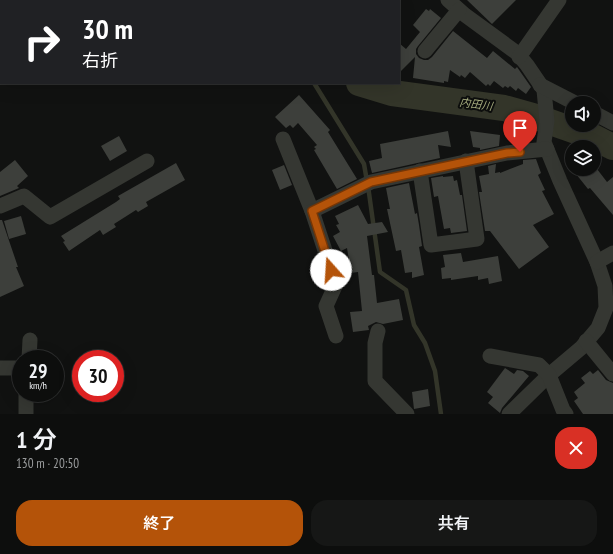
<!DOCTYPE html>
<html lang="ja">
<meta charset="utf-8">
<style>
:root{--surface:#0d0e0d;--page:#161716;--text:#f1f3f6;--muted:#9a9c9d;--line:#2d2e2e;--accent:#b45309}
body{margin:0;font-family:"PT Sans Narrow","Noto Sans JP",sans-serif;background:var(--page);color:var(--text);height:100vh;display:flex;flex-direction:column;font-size:15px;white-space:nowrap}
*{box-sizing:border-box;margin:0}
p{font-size:13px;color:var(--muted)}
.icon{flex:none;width:22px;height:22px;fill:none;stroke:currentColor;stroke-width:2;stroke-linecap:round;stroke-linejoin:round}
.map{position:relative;height:414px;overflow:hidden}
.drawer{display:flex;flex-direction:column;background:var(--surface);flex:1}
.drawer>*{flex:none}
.top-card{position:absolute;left:0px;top:0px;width:400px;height:84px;box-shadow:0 4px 16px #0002,0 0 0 1px var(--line);background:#202124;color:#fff;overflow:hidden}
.fabs{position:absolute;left:565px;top:96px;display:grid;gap:8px}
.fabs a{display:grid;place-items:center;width:36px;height:36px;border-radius:50%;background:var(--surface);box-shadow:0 4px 16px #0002,0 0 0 1px var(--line);font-size:20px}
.speed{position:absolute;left:12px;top:350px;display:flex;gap:8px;font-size:20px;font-weight:700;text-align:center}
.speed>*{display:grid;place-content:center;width:52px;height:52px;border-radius:50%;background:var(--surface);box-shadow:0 4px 16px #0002,0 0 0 1px var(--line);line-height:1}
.speed small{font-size:10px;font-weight:400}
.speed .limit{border:6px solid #d22;background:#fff;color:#111}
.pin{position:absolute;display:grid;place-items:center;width:34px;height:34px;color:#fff;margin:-41px -17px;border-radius:50% 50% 50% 0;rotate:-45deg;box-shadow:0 0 4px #0007}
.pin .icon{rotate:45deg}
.me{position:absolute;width:44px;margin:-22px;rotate:341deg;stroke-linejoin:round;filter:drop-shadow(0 0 3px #0008)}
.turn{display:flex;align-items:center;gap:14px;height:84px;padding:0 16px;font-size:18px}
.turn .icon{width:52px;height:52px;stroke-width:2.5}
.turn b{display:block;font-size:28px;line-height:34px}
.round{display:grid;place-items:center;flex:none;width:42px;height:42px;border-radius:16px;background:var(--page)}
.head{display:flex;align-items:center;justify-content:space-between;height:68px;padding:0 16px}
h1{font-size:24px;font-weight:600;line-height:30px}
.cta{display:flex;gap:8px;margin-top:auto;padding:8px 16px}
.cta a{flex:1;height:46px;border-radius:16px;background:var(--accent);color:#fff;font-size:16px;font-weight:600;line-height:46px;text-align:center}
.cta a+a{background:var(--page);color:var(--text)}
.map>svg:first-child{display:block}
</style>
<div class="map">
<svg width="613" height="414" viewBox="0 0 613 414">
<rect width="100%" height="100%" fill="#111211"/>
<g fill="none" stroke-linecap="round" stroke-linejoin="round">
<polyline stroke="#333529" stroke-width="4.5" points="314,83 364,164 369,193 380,272 406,290 414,325 425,343 435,371 441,414"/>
<g stroke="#333529" stroke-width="26">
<polyline points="245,0 246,1"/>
<polyline points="359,83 392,93 504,108 533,116 593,137 613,147"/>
</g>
</g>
<g fill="#3d3f3b">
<polygon points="467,0 516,0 492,24"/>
<polygon points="426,9 429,11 430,9 441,18 418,46 416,49 416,54 419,58 424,60 428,60 432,57 453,31 487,58 493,51 515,69 517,67 531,87 526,94 518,88 516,91 510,86 508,88 505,86 503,88 494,81 490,86 488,84 486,86 470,72 465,78 461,75 460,77 450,70 448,82 444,81 444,83 413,78 415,57 399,73 399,43 406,49 420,32 413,25"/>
<polygon points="299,95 330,130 328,132 357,179 337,189 314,150 316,149 314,147 317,145 298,123 293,128 290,125 286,128 275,117"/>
<polygon points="448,131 451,147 438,145 440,158 372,173 369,161 382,158 380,144"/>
<polygon points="470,131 500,135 499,146 480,150 480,148 473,147"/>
<polygon points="119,136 127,151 110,161 101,146"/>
<polygon points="536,159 541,173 538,175 545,190 542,191 554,214 533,225 549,247 519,269 490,231 485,231 479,192 482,192 479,176 489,174 488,166 496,164 495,173 500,172 500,173 523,164 523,160"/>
<polygon points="15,160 28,176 17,186 19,188 0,196 0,172"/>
<polygon points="176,163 185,180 146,202 148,206 138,212 136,210 114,224 116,227 103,235 100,230 69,251 63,242 65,241 61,236 116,202 120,199 118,196"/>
<polygon points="284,165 292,185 280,190 272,170"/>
<polygon points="572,169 597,169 607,182 613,177 613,215 590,188 588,189"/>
<polygon points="443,176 443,177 453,176 454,181 457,180 460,195 462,195 467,231 451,233 450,228 444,229 438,196 434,197 431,178"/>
<polygon points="409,183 415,214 417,213 419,225 422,246 419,247 424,275 412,278 412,272 405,273 401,250 396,251 387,209 390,209 386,188"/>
<polygon points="358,205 368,224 382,222 388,232 367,236 372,275 374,275 377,303 399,299 403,320 383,324 376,322 368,326 369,330 353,332 350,312 362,311 358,272 351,273 347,248 341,251 333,236 340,232 336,225 339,224 335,216"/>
<polygon points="21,216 26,234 9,239 4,221"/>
<polygon points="0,220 2,220 18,267 16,267 24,286 0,297"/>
<polygon points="461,253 463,262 498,256 502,281 489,284 488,278 478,280 478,276 451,280 451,278 442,279 441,268 445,267 443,255"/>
<polygon points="505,368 514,374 517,370 523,371 529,376 502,408 500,413 488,403 493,397 487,392"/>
<polygon points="598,370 606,380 613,383 613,414 583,414 574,401 578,398 574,392 585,383 581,378 590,371 593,374"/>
<polygon points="428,389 430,406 414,409 412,392"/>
</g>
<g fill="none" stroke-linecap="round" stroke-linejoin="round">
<g stroke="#353732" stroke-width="15">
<polyline points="448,0 465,15 517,53 527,65 544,90 547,121 544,142 560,181 597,262 605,286 606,308 598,328 581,348 549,375 509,414"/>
<polyline points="425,51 459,10"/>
<polyline points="519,57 559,0"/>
<polyline points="540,85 575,103"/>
<polyline points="594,113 613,123"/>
<polyline points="283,139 312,211 371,182 507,153 547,149"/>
<polyline points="420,171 431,245 477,239 466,161"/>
<polyline points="0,206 24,196 50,217 147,161"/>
<polyline points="312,211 336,284 326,306 336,336"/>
<polyline points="597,262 613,253"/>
<polyline points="378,331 375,343 375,381 407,414"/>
<polyline points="586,341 613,374"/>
<polyline points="490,356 539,365 549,375 563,410 566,414"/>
<polyline points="29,359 30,340"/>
<polyline points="0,368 21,368"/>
<polyline points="26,414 26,393"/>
</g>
</g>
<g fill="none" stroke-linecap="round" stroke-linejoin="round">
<defs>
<polyline id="route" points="331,270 312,211 371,182 507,153 520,152"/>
</defs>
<use href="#route" stroke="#753606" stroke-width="10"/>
<use href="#route" stroke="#b45309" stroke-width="7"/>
</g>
<g text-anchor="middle" stroke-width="4" stroke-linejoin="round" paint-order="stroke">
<g font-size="11" font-style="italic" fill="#a4aa7d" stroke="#0c0d0c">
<text transform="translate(476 104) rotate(8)" y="4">内田川</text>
</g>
</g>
</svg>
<div class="fabs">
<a><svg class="icon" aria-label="sound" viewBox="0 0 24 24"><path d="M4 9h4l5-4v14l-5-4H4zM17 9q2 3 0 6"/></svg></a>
<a><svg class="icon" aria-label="layers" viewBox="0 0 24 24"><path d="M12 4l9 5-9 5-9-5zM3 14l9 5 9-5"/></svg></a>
</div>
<div class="speed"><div>29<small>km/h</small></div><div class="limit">30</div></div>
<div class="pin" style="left:520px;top:152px;background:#d93025"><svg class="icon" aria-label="arrive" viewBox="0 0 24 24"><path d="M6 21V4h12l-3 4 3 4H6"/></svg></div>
<svg class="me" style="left:331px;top:270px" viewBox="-20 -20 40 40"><circle r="19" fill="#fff"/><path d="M0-13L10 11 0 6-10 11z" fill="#b45309"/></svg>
<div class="top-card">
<div class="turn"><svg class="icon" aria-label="right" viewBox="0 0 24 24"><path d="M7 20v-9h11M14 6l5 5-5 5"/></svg><div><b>30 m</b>右折</div></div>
</div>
</div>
<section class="drawer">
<div class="head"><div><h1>1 分</h1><p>130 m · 20:50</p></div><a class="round" style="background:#d93025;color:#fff"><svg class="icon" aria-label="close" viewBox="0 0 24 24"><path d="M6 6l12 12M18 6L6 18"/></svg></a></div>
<div class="cta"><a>終了</a><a>共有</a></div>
</section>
